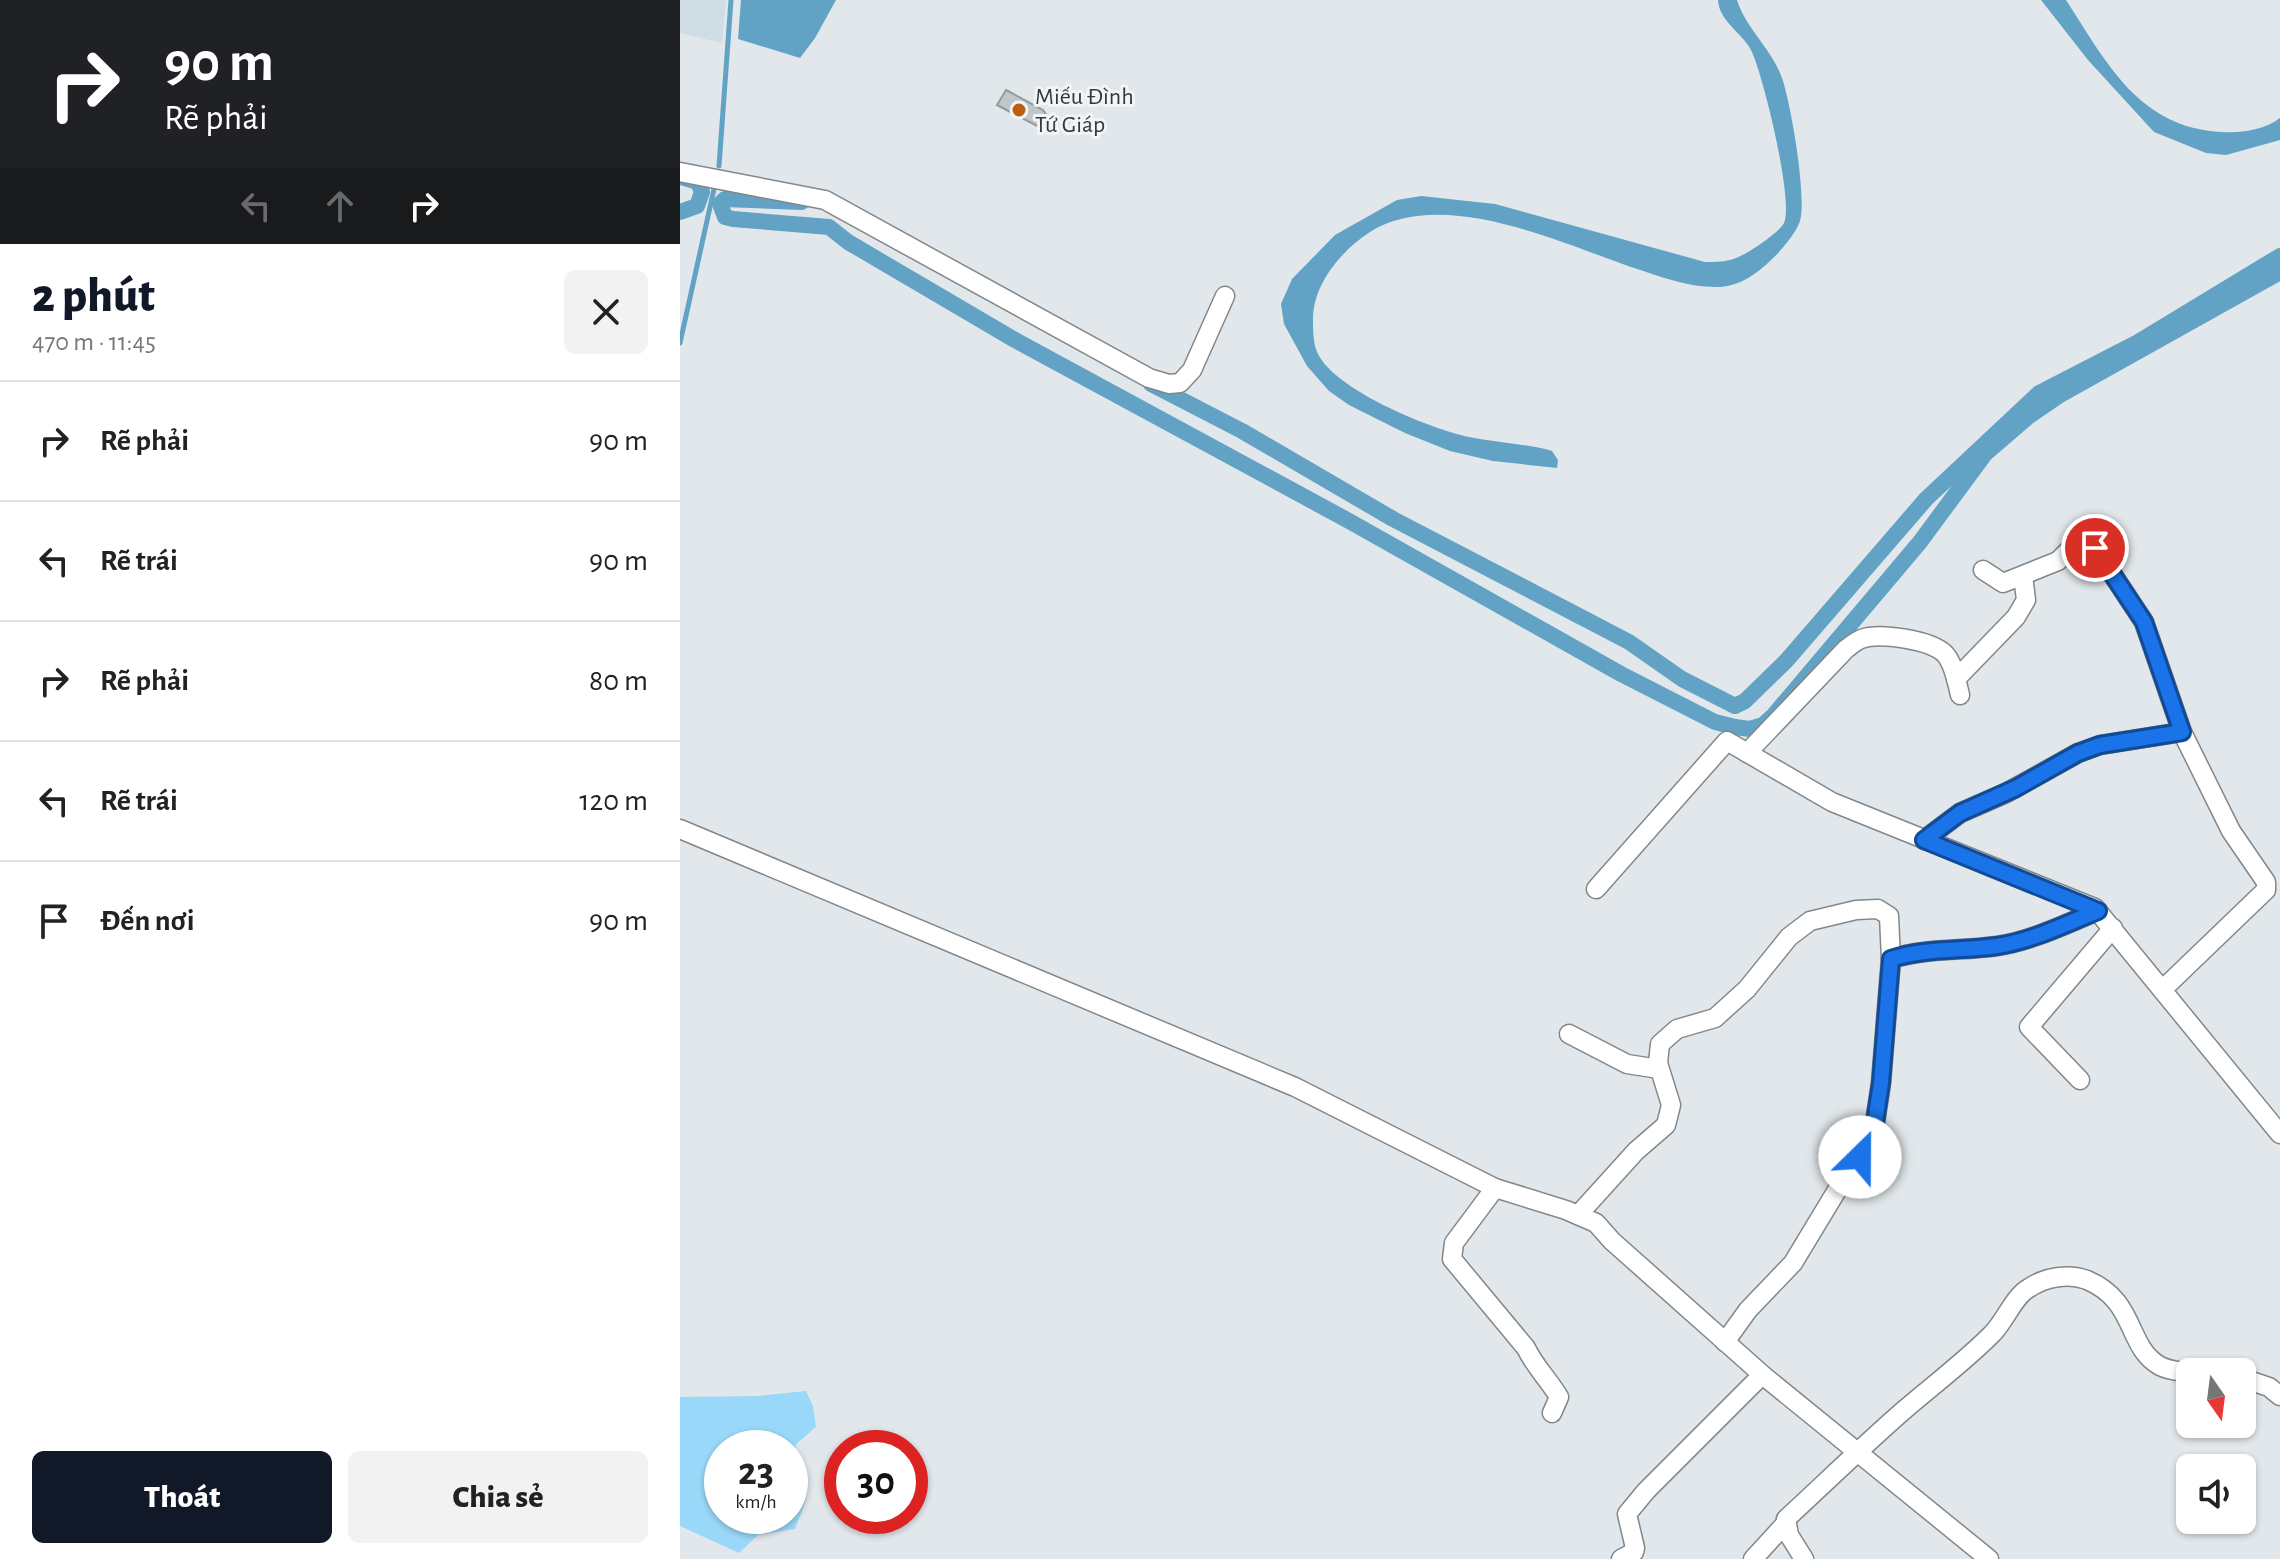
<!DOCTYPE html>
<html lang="vi">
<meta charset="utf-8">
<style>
:root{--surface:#fff;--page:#f2f2f2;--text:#222;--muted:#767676;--line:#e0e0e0;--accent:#111827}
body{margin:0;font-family:"Alegreya Sans",sans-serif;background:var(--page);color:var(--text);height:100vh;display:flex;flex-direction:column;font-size:30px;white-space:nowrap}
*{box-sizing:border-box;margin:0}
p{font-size:26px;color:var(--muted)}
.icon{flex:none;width:44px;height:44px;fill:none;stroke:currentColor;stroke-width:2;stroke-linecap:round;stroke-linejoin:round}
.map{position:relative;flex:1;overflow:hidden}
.drawer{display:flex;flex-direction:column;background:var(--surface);width:680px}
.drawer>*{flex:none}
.hud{background:#202124;color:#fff;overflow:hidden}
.needle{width:52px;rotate:166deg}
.buttons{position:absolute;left:1496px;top:1358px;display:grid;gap:16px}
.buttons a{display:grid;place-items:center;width:80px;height:80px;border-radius:12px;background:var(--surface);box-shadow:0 2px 6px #0004;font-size:40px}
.speed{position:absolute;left:24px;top:1430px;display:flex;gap:16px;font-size:40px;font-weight:700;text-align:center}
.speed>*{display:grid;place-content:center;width:104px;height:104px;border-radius:50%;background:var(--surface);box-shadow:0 2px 6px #0004;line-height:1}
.speed small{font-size:20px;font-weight:400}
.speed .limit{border:12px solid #d22;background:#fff;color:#111}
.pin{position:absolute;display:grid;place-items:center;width:68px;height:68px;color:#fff;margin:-34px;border:4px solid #fff;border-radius:50%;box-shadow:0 2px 8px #0007}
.me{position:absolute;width:88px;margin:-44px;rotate:23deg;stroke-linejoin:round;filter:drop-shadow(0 0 6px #0008)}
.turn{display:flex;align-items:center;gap:28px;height:168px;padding:0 32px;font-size:36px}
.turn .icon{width:104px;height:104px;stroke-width:2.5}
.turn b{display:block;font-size:56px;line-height:68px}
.lanes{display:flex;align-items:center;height:76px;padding:0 32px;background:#0003;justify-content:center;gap:40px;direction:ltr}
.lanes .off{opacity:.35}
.round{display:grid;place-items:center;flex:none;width:84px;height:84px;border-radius:12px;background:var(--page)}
.summary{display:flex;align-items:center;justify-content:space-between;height:136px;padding:0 32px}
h1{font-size:48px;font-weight:800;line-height:60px;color:var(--accent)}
.action{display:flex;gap:16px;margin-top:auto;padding:16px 32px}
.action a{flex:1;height:92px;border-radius:12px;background:var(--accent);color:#fff;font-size:32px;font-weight:800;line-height:92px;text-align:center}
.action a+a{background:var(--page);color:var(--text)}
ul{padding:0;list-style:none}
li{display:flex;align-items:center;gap:24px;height:120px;padding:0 32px;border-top:2px solid var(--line)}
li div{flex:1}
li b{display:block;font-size:30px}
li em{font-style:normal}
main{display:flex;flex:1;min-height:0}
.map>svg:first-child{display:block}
</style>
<main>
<section class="drawer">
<div class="hud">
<div class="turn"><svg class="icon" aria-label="right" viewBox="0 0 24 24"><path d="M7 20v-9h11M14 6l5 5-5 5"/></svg><div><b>90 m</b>Rẽ phải</div></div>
<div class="lanes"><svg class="icon off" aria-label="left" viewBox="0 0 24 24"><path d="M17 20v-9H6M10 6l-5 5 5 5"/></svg><svg class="icon off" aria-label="ahead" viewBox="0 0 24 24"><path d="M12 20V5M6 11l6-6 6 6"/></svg><svg class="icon" aria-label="right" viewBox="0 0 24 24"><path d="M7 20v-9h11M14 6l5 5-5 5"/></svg></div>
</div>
<div class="summary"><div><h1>2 phút</h1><p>470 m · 11:45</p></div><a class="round"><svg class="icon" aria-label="close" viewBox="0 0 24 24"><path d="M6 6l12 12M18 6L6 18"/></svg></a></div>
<ul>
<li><svg class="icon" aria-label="right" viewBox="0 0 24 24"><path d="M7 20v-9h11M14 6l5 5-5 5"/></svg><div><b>Rẽ phải</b></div><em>90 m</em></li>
<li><svg class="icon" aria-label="left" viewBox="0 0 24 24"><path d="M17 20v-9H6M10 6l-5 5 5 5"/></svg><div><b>Rẽ trái</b></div><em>90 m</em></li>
<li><svg class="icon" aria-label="right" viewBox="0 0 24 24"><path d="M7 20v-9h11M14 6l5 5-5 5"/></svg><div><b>Rẽ phải</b></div><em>80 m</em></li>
<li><svg class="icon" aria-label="left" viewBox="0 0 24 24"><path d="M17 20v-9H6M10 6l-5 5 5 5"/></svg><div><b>Rẽ trái</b></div><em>120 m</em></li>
<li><svg class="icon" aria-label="arrive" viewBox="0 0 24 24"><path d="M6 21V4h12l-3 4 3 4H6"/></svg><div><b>Đến nơi</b></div><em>90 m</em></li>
</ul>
<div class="action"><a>Thoát</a><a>Chia sẻ</a></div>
</section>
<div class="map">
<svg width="1600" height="1559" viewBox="0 0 1600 1559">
<rect width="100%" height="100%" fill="#e1e7eb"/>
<polygon fill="#d0dde5" points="0,0 46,0 42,43 0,33"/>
<path fill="#9ad8fa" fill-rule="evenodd" d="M 126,1391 L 133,1406 L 136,1427 L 115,1445 C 118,1460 122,1465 126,1477 C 132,1493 120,1514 115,1529 L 78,1535 L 59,1553 L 0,1526 L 0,1397 L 78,1396 ZM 42,1448 L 110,1448 L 110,1516 L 42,1516 Z"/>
<g fill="#62a3c5">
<polygon points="61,0 156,0 135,38 120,58 58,39"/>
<path d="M 1038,0 L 1057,0 C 1066,29 1092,49 1102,78 C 1111,104 1127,197 1120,221 C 1116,233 1101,251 1091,260 C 1078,273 1058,287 1039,287 C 1009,288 979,276 951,267 C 879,242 762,187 690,232 C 662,250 633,284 633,319 C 633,328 633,340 636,349 C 648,388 751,429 789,437 C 816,443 845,443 872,451 L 878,460 L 877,468 L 813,461 L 770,451 L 725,433 L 669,405 L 649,391 L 627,366 L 604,324 L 601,304 L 612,279 L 655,235 L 717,200 L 741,196 L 815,204 L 1025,262 C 1033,262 1042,262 1050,260 C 1062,258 1099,233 1104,223 C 1114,201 1083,74 1071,50 C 1062,33 1039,21 1038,0 Z"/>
<path d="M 1361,0 L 1386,0 C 1427,63 1459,128 1542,132 C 1562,133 1584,130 1600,118 L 1600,140 L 1546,155 L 1526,153 L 1474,132 L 1408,60 Z"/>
</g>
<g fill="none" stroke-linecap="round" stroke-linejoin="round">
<g stroke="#62a3c5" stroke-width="5">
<polyline points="39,166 51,0"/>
<polyline points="0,343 34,189"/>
</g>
<g stroke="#62a3c5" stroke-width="16">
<polyline points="122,202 45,199 40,204 45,217 53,219 149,227 168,242 335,340 669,521 941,674 1035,722 1055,727 1070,729 1083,725 1093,716 1240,542 1305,454 1348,417 1380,395 1600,272"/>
<polyline points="0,212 17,206 22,192 18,182 1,177"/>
<polyline points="471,384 562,431 713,519 949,642 1002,679 1055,706 1065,701 1107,660 1246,499 1359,393 1458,342 1600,256"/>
</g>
</g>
<polygon fill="#c0c6c9" stroke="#959b9e" stroke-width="2" points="326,90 363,110 366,114 359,127 317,105"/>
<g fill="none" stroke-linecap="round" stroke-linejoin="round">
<defs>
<g id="minor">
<polyline points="0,172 145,200 469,378 489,384 500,383 512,370 545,296"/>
<polyline points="1303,570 1323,583 1378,561 1391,548 1408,543 1415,548 1464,622 1502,732 1551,831 1586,882 1586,890 1483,989"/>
<polyline points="1276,679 1336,617 1346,600 1343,576"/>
<path d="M 1067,753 L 1166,649 C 1170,646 1176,641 1181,639 C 1200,632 1251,640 1265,654 C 1274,664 1277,683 1280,695"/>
<polyline points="0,829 615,1087 815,1188 886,1210 916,1223 932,1241 1085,1377 1309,1559"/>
<polyline points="1244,840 1280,813 1326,793 1398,753 1420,745 1502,732"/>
<polyline points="916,889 1047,741 1152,802 1415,908 1600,1134"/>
<polyline points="889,1034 947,1064 979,1069"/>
<polyline points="1400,1080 1349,1027 1433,928"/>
<path d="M 815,1188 L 774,1243 L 772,1259 L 846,1348 C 855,1367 869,1380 879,1397 L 872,1413"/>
<polyline points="898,1215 956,1151 986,1125 991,1105 978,1063 980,1044 997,1029 1035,1018 1067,989 1109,937 1130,921 1176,910 1198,909 1209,916 1211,959"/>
<path d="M 1045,1342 L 1068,1310 L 1113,1263 L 1194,1129 L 1201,1083 L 1211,959 C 1245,948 1282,951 1317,946 C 1352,941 1385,924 1418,911"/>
<polyline points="1562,1378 1589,1387 1600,1396"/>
<polyline points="941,1559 954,1552 955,1548 947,1514 966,1491 1082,1375"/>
<polyline points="1073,1559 1106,1523"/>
<path d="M 1124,1559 L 1109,1535 L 1106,1519 C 1145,1483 1183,1446 1223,1411 C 1252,1386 1284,1362 1311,1335 C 1325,1322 1333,1297 1349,1288 C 1365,1277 1389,1273 1407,1280 C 1457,1301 1446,1347 1480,1366 C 1490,1371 1500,1371 1510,1373"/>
</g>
</defs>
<use href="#minor" stroke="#82878a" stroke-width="21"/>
<use href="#minor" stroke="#fff" stroke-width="18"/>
</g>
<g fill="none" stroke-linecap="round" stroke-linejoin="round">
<defs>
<path id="route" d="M 1180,1157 L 1194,1129 L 1201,1083 L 1211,959 C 1245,948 1282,951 1317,946 C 1352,941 1385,924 1418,911 L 1244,840 L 1280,813 L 1336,788 L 1398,753 L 1420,745 L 1502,732 L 1464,622 L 1415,548"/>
</defs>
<use href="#route" stroke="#114b97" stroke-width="20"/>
<use href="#route" stroke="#1a73e8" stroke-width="14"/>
</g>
<circle fill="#bc600e" stroke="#eff5f8" stroke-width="3" cx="339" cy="110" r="8"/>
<g text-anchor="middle" stroke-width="6" stroke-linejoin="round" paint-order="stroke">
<g font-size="24" fill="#36383a" stroke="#eff5f8" text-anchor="start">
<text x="355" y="104">Miếu Đình<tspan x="355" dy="28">Tứ Giáp</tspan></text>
</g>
</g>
</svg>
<div class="buttons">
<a><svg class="needle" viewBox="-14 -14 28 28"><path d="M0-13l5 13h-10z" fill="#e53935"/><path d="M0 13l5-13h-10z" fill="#767676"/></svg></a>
<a><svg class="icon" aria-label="sound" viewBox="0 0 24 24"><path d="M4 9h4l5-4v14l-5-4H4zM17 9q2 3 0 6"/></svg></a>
</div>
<div class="speed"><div>23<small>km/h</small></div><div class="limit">30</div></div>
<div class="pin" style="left:1415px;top:548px;background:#d93025"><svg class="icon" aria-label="arrive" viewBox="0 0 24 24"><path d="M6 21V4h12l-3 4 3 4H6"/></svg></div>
<svg class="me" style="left:1180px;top:1157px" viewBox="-20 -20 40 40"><circle r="19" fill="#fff"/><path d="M0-13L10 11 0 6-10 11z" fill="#1a73e8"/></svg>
</div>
</main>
